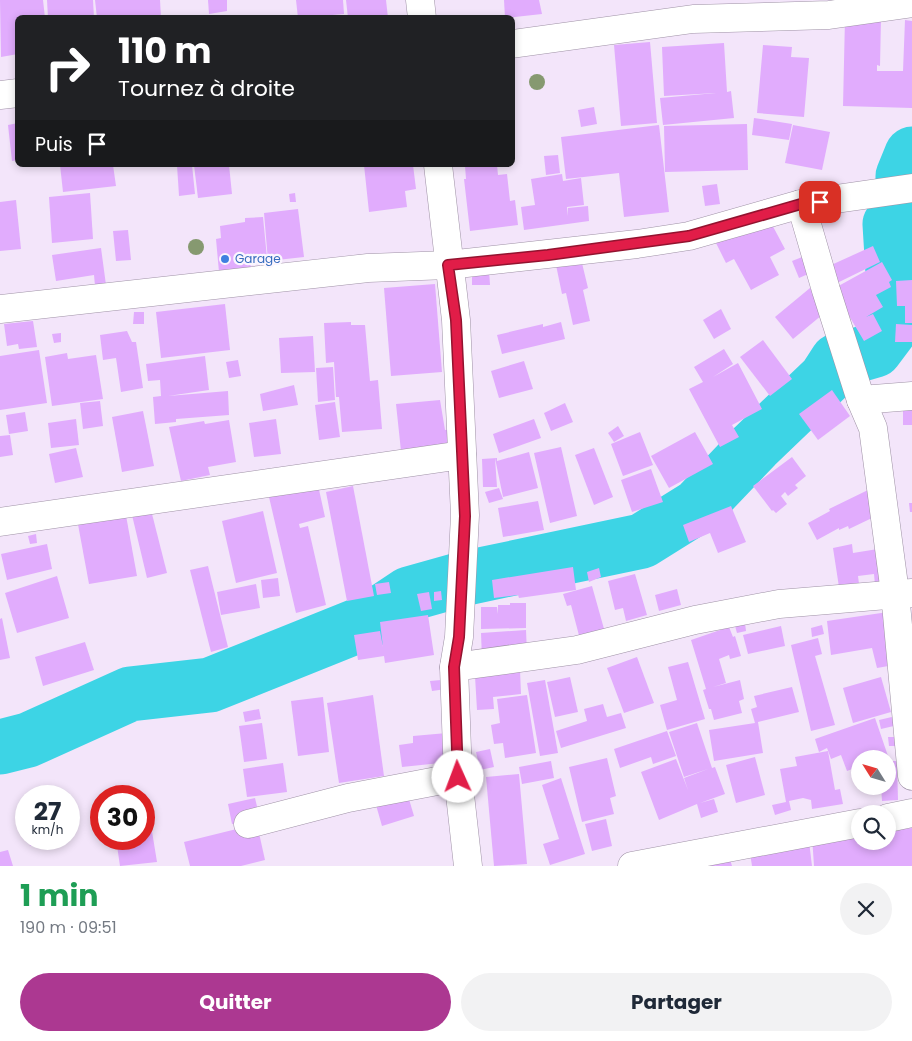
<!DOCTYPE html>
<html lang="fr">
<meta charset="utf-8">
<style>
:root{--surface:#fff;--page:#f2f2f3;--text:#1f2937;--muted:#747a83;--accent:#ac3891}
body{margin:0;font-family:Poppins,sans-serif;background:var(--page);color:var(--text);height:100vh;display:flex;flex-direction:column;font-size:19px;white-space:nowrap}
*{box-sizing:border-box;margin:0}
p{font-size:16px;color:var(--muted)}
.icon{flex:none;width:28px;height:28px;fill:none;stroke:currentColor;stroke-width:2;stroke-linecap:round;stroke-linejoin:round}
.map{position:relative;height:866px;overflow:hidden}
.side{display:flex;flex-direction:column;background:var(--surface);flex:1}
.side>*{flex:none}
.banner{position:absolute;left:15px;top:15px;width:500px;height:152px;border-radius:8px;box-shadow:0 2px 8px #0003;background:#202124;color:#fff;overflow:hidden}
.needle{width:32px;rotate:307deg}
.controls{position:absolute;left:851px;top:750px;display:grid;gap:10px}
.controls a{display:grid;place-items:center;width:45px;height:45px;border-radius:50%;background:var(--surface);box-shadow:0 2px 8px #0003;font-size:25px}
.speed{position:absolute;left:15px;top:785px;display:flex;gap:10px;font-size:25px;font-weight:700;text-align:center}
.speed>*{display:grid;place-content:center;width:65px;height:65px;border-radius:50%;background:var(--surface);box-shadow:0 2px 8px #0003;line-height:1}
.speed small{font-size:12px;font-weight:400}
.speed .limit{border:8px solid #d22;background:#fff;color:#111}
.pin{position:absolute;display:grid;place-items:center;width:42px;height:42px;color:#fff;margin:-21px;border-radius:10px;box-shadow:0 2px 8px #0006}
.me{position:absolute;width:55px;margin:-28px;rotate:358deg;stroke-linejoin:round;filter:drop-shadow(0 0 4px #0008)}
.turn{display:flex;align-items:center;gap:18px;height:105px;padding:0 20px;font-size:22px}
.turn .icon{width:65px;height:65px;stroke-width:2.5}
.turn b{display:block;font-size:35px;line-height:42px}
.then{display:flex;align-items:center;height:48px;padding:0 20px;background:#0003;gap:10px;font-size:19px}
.round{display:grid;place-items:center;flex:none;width:52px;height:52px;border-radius:26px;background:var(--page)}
.summary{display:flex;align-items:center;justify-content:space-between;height:85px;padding:0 20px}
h1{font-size:30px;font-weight:700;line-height:38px;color:#1e9e55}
.cta{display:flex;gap:10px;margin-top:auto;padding:10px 20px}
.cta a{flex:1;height:58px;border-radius:30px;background:var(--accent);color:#fff;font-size:20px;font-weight:700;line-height:58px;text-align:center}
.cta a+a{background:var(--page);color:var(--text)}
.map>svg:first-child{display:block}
</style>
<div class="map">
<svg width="912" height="866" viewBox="0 0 912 866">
<rect width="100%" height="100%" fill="#f3e5fa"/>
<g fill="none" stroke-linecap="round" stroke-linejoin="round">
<polyline stroke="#3dd4e5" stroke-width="55" points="0,747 28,740 130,694 210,685 367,622 409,594 466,578 642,541 698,506 755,446 826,378 837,361 875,350 890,330 894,289 890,224 903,205 903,176 912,154"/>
</g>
<g fill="#e1acfd">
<polygon points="0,0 43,0 45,18 18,18 18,54 1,57"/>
<polygon points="47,0 93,0 94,18 48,18"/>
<polygon points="95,0 160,0 161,18 97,18"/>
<polygon points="208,0 227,0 227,11 209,14"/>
<polygon points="296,0 343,0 344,14 298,18"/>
<polygon points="346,0 386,0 388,18 348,18"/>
<polygon points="504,0 539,0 542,14 505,18"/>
<polygon points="845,18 881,18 880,66 877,65 877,71 903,71 905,20 912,21 912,108 843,106"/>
<polygon points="650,42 657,123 621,126 614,45"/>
<polygon points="724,43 727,92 731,91 734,118 663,125 660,98 716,93 664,96 662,47"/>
<polygon points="763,45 792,47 791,57 809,58 804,117 757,113"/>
<polygon points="594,107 597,124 581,127 578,110"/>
<polygon points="754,118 792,124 789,140 752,135"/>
<polygon points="18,123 18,160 12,161 8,125"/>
<polygon points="747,124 748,170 665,172 664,126"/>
<polygon points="659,125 669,212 624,217 619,173 566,179 561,137"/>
<polygon points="793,125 830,132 822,170 785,163"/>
<polygon points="558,155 560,173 546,175 544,156"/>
<polygon points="60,165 113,165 116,186 63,192"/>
<polygon points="177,165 192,165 195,194 179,196"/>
<polygon points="194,165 229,165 232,194 198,198"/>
<polygon points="364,165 413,165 416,189 405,191 407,207 369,212"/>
<polygon points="497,165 498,175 507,174 510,201 515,200 518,225 470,231 464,179 466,179 465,166"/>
<polygon points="562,174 563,181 581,178 584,205 567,207 568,216 568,208 588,206 589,221 524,230 521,207 535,205 531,179"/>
<polygon points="717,184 720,204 705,206 702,186"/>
<polygon points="90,193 93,239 52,243 49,197"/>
<polygon points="295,193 296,202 290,202 289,194"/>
<polygon points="16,200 21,249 0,251 0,202"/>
<polygon points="298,209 304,257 268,261 264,213"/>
<polygon points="263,217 267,258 250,260 251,268 219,272 216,239 221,238 220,226 245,222 245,218"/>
<polygon points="769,219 785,249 770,257 779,275 751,290 734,259 726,263 713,237"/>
<polygon points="128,230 131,260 116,261 113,231"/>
<polygon points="873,246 880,262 837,283 829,266"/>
<polygon points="101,248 106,285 95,286 94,275 56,281 52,255"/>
<polygon points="810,254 815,271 799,278 792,261"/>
<polygon points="581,259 588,288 583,290 590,321 573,325 566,293 562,294 556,265"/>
<polygon points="882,262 892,280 889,282 891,287 876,295 883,307 866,317 873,314 882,331 864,341 833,289"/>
<polygon points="489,270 490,285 472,285 472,271"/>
<polygon points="912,280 912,323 905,323 905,306 897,306 896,281"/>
<polygon points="435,284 442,372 391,376 384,288"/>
<polygon points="810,288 828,310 793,339 775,317"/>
<polygon points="225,304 230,350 161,358 156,312"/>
<polygon points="721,309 731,329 714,339 703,320"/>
<polygon points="134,312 144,312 144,324 133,324"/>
<polygon points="33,321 37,347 19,349 18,344 7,346 4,324"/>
<polygon points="351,322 351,325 365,325 370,381 378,380 382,429 342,432 339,397 336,397 334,362 326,363 324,323"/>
<polygon points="561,322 565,339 502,354 497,335 543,324 543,327"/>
<polygon points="896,324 912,325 912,342 895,342"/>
<polygon points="127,331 132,342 136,342 143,388 121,392 116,358 103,360 100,335"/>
<polygon points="61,333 61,342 54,343 52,334"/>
<polygon points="313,336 315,372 281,373 279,338"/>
<polygon points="763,340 792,379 770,396 740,357"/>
<polygon points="724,349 733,364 713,377 738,363 762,409 732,425 739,437 720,447 689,389 703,382 694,367"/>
<polygon points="39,350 47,403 0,410 0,356"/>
<polygon points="67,353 68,359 96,355 103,399 52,406 45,357"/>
<polygon points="205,356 209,390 168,396 228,391 229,415 176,419 176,422 155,424 153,397 161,396 160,380 148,381 146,364"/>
<polygon points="238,360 241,376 229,378 226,362"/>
<polygon points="524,361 533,389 499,398 491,371"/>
<polygon points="333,367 335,400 318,402 316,368"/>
<polygon points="294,385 298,405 263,411 260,394"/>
<polygon points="832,390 850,416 818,440 799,414"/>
<polygon points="440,400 445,430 451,429 452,446 401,451 396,404"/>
<polygon points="100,401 103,426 83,429 80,403"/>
<polygon points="335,402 340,437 319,440 315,405"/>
<polygon points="565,403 573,422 551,431 544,413"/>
<polygon points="912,407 912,425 903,425 903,408"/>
<polygon points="143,411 154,466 122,472 112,417"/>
<polygon points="25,412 28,431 9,434 6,415"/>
<polygon points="76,419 79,445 51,448 48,423"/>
<polygon points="276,419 281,454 254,457 249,423"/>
<polygon points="534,419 541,438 499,453 493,434"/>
<polygon points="229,420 236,462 208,467 210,475 181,481 169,427 204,421 205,424"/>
<polygon points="618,426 624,436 614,442 608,433"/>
<polygon points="640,432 653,465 623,476 611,444"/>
<polygon points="695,432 713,464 669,488 651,456"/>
<polygon points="10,435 13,455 0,457 0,436"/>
<polygon points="561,447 577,516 550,523 534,453"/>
<polygon points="76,448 83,477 55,483 49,454"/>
<polygon points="594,448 613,497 594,505 575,455"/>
<polygon points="529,452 538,488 503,497 495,458 497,487 483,487 482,459 497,458 497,461"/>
<polygon points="792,457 806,476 795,485 798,488 788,496 785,492 781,496 787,504 776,513 773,510 772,511 753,486"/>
<polygon points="651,469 663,502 632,512 621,480"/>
<polygon points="318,485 325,517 299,524 300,528 308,526 326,605 296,613 269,497"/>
<polygon points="353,486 374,596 347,601 326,492"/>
<polygon points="499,488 503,499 489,503 485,492"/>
<polygon points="868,490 872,518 849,529 848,526 839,530 839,528 817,540 808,523 830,511 829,509"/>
<polygon points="538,501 544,530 503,537 498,508"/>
<polygon points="909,503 912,503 912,512 910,512"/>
<polygon points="731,506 746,542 718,553 710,533 689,542 683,525"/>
<polygon points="125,510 137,576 89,584 77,519"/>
<polygon points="151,510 167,573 147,578 132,515"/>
<polygon points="263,511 277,573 236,583 222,521"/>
<polygon points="36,534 37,543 30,544 28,536"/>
<polygon points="47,544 52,569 7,580 1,554"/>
<polygon points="852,544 853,553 884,548 889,582 875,585 874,574 858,576 859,584 839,587 833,548"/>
<polygon points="208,566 228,647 211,652 190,570"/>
<polygon points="573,567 576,590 519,598 518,595 494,598 492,580"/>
<polygon points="599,568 601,577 589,582 587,572"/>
<polygon points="635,574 647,615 626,621 623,608 615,610 608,581"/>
<polygon points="57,576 69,618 17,633 5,593"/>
<polygon points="278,578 280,596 263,598 261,580"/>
<polygon points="389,582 391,593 377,595 375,584"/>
<polygon points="256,584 260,608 221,615 217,592"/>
<polygon points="592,586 606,636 581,643 571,605 567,606 563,594"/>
<polygon points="677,589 681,605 659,611 655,595"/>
<polygon points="441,591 442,600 434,601 434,592"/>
<polygon points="429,592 432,609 421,611 417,594"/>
<polygon points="510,603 526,603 526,628 481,629 481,607 497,607 498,614 498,605 510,605"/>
<polygon points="888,612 894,665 877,668 872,648 831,655 827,621"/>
<polygon points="428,615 434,655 385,663 384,656 358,660 354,635 380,631 383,647 380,622"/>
<polygon points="2,618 10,658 0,660 0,619"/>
<polygon points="745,623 746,631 737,633 735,626"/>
<polygon points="822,625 824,634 812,637 811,628"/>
<polygon points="781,626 785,646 748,654 743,635"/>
<polygon points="729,627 733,637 735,636 741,656 730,659 729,655 719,659 726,683 713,687 740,680 744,699 739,701 742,713 714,720 711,709 709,709 703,690 706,689 691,640"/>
<polygon points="526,630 527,654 482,660 481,633"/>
<polygon points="818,638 822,654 815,656 835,725 811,731 791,645"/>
<polygon points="85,642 94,670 43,686 35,657"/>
<polygon points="637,657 654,703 624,713 607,668"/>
<polygon points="688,662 705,719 667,730 660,705 677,700 668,667"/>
<polygon points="520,670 521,694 493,697 494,709 477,710 475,676"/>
<polygon points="570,677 578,712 555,717 547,682"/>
<polygon points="881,677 891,712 853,723 843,688"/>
<polygon points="452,679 453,688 432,691 430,681"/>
<polygon points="545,680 558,753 540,756 527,683"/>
<polygon points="792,687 799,712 758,722 763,753 714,761 709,730 755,723 751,709 757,707 754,696"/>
<polygon points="373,695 384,776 339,783 327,703"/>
<polygon points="527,695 536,753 505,758 503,743 494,744 491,725 500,723 497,699"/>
<polygon points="323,697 329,752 298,756 291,701"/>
<polygon points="603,704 607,717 621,713 626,728 561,748 556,731 587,721 584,709"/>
<polygon points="259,709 261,719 245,722 243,712"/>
<polygon points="896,716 898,725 881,729 879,720"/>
<polygon points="875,718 888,756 881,759 860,759 860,766 847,771 841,755 831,759 827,748 819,752 815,739"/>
<polygon points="262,723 267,759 244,762 239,726"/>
<polygon points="697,723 712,768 715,767 725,794 700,803 714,799 718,812 701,818 697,804 659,820 641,772 676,759 688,790 684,778 708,769 684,777 669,732"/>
<polygon points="667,731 676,756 653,764 651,757 620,768 614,749"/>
<polygon points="447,733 450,762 402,767 399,745 413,743 413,736"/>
<polygon points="888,737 898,737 898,746 889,746"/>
<polygon points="490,749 494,767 480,770 476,752"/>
<polygon points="828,751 835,790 840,789 843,804 812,809 811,800 803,798 789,801 791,810 775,815 772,805 786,802 780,769 797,766 795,757"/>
<polygon points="755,757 765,795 736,803 726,765"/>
<polygon points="607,758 616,796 610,798 614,814 582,822 569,767"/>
<polygon points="551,761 554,778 522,784 519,767"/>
<polygon points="888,761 897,761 898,800 882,801 881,786 888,786"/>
<polygon points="283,763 287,792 247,797 243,769"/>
<polygon points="519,774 527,864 494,866 486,777"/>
<polygon points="561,778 585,854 550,865 543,844 559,839 542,785"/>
<polygon points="406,789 414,816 382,826 374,798"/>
<polygon points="255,798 260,819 232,824 228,804"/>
<polygon points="149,813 157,862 120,866 116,839 144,839 144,814"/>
<polygon points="606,819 612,846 592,851 585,824"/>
<polygon points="257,824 265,860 241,866 190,866 184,842"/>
<polygon points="912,828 912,866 814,866 812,836 860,832 860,841 888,841 888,830"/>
<polygon points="808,833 812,866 752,866 750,853"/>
<polygon points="28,839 61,839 61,840 30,846"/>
<polygon points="8,850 13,866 0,866 0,852"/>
<polygon points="729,856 732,866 697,866"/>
</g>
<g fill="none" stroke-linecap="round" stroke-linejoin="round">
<defs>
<g id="minor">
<polyline points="420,0 422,18"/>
<polyline points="512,44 693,19 829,15 912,3"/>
<polyline points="0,95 18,93"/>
<polyline points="438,165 456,320 465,515 459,637 454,667 458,777 468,866"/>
<polyline points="801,204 826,290 861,400 873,428 895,593 912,776"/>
<polyline points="0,309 368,268 448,265 637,244 689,236 801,204 912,188"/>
<polyline points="861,400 912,396"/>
<polyline points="0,522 462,455"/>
<polyline points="454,667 577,650 695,620 779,604 912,593"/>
<polyline points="888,818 912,813"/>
<polyline points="248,824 348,798 458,777"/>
<polyline points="632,866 860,823"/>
</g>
</defs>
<use href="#minor" stroke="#9f92a6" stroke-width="29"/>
<use href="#minor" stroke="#fff" stroke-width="28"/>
</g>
<g fill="#869970">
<circle cx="537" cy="82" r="8"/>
<circle cx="196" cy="247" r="8"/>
</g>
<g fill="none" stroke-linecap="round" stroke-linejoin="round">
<defs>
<polyline id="route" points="458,777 454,667 459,637 465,516 456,320 448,265 548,255 689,236 801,204 820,202"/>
</defs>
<use href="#route" stroke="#92132f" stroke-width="12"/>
<use href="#route" stroke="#e11d48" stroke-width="9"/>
</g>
<circle fill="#3f7fe0" stroke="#fbf6fe" stroke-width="2" cx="225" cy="259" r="5"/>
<g text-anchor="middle" stroke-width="4.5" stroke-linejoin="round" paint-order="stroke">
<g font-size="12" fill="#366cbe" stroke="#fbf6fe" text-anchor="start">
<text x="235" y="263">Garage</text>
</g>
</g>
</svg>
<div class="controls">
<a><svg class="needle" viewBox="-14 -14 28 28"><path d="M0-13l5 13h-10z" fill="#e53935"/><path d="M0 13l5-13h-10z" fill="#747a83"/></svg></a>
<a><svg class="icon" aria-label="search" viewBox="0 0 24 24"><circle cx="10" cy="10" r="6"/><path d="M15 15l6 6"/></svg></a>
</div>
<div class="speed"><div>27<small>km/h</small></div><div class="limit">30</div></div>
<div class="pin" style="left:820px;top:202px;background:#d93025"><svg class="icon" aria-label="arrive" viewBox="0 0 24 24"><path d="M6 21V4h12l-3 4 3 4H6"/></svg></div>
<svg class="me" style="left:458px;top:777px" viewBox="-20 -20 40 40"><circle r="19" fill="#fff"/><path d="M0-13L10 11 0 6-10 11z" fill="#e11d48"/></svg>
<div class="banner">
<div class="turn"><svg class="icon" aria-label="right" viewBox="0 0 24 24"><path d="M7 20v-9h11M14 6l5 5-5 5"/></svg><div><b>110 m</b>Tournez à droite</div></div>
<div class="then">Puis<svg class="icon" aria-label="arrive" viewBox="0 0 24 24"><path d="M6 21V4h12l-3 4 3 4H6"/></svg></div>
</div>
</div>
<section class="side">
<div class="summary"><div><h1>1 min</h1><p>190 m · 09:51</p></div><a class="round"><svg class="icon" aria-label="close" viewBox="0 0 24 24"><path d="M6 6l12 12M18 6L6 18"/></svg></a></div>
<div class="cta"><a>Quitter</a><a>Partager</a></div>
</section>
